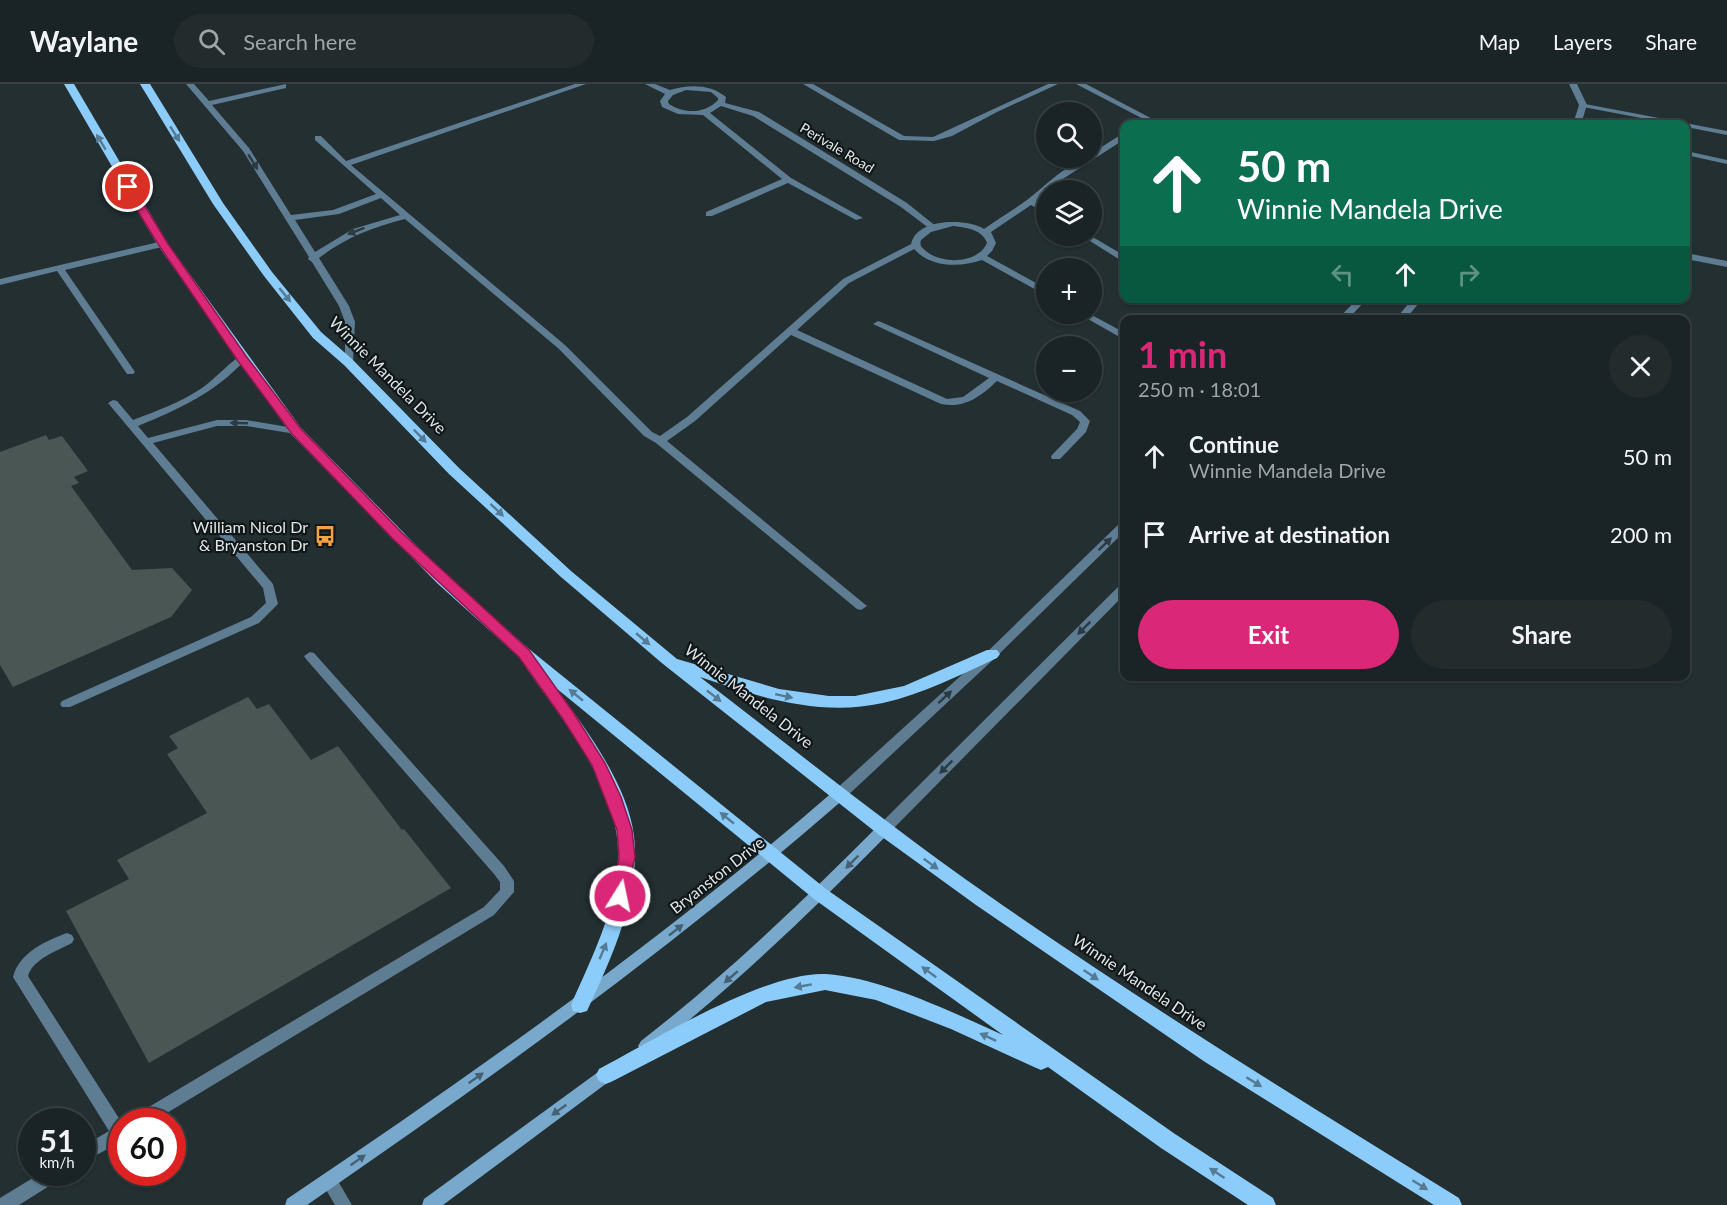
<!DOCTYPE html>
<meta charset="utf-8">
<style>
:root{--surface:#1a2325;--page:#232b2d;--text:#f1f3f6;--muted:#9fa4a7;--line:#384042;--accent:#db2777}
body{margin:0;font-family:Lato,sans-serif;background:var(--page);color:var(--text);height:100vh;display:flex;flex-direction:column;font-size:22px;white-space:nowrap}
*{box-sizing:border-box;margin:0}
p{font-size:20px;color:var(--muted)}
.icon{flex:none;width:33px;height:33px;fill:none;stroke:currentColor;stroke-width:2;stroke-linecap:round;stroke-linejoin:round}
.map{position:relative;flex:1;overflow:hidden}
.details{position:absolute;left:1120px;top:231px;width:570px;height:366px;display:flex;flex-direction:column;background:var(--surface);border-radius:12px;box-shadow:0 2px 4px #0004,0 0 0 2px var(--line)}
.details>*{flex:none}
.banner{position:absolute;left:1120px;top:36px;width:570px;height:183px;border-radius:12px;box-shadow:0 2px 4px #0004,0 0 0 2px var(--line);background:#0b6e4f;color:#fff;overflow:hidden}
.tools{position:absolute;left:1036px;top:18px;display:grid;gap:12px}
.tools a{display:grid;place-items:center;width:66px;height:66px;border-radius:50%;background:var(--surface);box-shadow:0 2px 4px #0004,0 0 0 2px var(--line);font-size:30px}
.speed{position:absolute;left:18px;top:1024px;display:flex;gap:12px;font-size:30px;font-weight:700;text-align:center}
.speed>*{display:grid;place-content:center;width:78px;height:78px;border-radius:50%;background:var(--surface);box-shadow:0 2px 4px #0004,0 0 0 2px var(--line);line-height:1}
.speed small{font-size:15px;font-weight:400}
.speed .limit{border:9px solid #d22;background:#fff;color:#111}
.pin{position:absolute;display:grid;place-items:center;width:51px;height:51px;color:#fff;margin:-26px;border:3px solid #fff;border-radius:50%;box-shadow:0 2px 6px #0007}
.me{position:absolute;width:66px;margin:-33px;rotate:10deg;stroke-linejoin:round;filter:drop-shadow(0 0 4px #0008)}
.turn{display:flex;align-items:center;gap:21px;height:126px;padding:0 18px;font-size:27px}
.turn .icon{width:78px;height:78px;stroke-width:2.5}
.turn b{display:block;font-size:42px;line-height:51px}
.lanes{display:flex;align-items:center;height:57px;padding:0 18px;background:#0003;justify-content:center;gap:30px;direction:ltr}
.lanes .off{opacity:.35}
.round{display:grid;place-items:center;flex:none;width:63px;height:63px;border-radius:32px;background:var(--page)}
.headline{display:flex;align-items:center;justify-content:space-between;height:102px;padding:0 18px}
h1{font-size:36px;font-weight:700;line-height:45px;color:var(--accent)}
.primary-button{display:flex;gap:12px;margin-top:auto;padding:12px 18px}
.primary-button a{flex:1;height:69px;border-radius:36px;background:var(--accent);color:#fff;font-size:24px;font-weight:700;line-height:69px;text-align:center}
.primary-button a+a{background:var(--page);color:var(--text)}
ul{padding:0;list-style:none}
li{display:flex;align-items:center;gap:18px;height:78px;padding:0 18px}
li div{flex:1}
li b{display:block;font-size:22px}
li em{font-style:normal}
header{display:flex;align-items:center;gap:36px;box-sizing:border-box;height:84px;padding:0 30px;background:var(--surface);border-bottom:2px solid var(--line)}
header strong{font-size:28px}
nav{display:flex;gap:33px;margin-inline-start:auto;font-size:21px}
.search{width:420px;height:54px;background:var(--page);display:flex;align-items:center;gap:15px;box-sizing:border-box;padding:0 21px;border-radius:33px;color:var(--muted);font-size:22px}
.map>svg:first-child{display:block}
</style>
<header>
<strong>Waylane</strong>
<div class="search"><svg class="icon" aria-label="search" viewBox="0 0 24 24"><circle cx="10" cy="10" r="6"/><path d="M15 15l6 6"/></svg>Search here</div>
<nav><a>Map</a><a>Layers</a><a>Share</a></nav>
</header>
<div class="map">
<svg width="1727" height="1121" viewBox="0 0 1727 1121">
<rect width="100%" height="100%" fill="#232f31"/>
<g fill="#495653">
<polygon points="46,351 49,356 62,352 88,387 74,393 79,399 71,402 132,486 172,484 192,506 171,533 13,603 0,581 0,368"/>
<polygon points="248,613 257,625 269,620 311,676 338,662 402,746 404,745 451,804 149,979 66,827 129,795 117,776 207,729 167,670 178,664 169,652"/>
</g>
<g fill="none" stroke-linecap="round" stroke-linejoin="round">
<g fill="#5e7c92" fill-rule="evenodd">
<path d="M 186,0 L 194,0 L 209,17 L 286,0 L 286,4 L 212,21 L 249,64 L 291,131 L 333,126 L 376,110 L 315,56 L 315,52 L 321,52 L 346,77 L 575,0 L 586,0 L 351,81 L 565,261 L 652,348 L 660,352 L 687,333 L 843,195 L 917,157 L 921,160 L 920,162 L 849,199 L 797,246 L 947,315 L 963,313 L 989,294 L 873,240 L 878,237 L 881,238 L 1080,327 L 1090,337 L 1086,348 L 1060,375 L 1052,375 L 1051,373 L 1052,371 L 1077,345 L 1080,338 L 1072,331 L 997,297 C 981,312 965,325 941,320 L 791,251 L 695,337 L 667,357 L 867,522 L 861,526 L 857,525 L 656,359 L 644,352 L 559,265 L 405,135 C 373,143 345,154 319,174 L 349,222 L 355,238 L 353,278 L 351,280 L 345,280 L 345,238 L 339,222 L 312,178 L 308,175 L 309,173 L 243,67 ZM 381,114 L 400,131 L 353,145 L 315,168 L 295,136 L 339,130 Z"/>
<path d="M 645,0 L 655,0 L 670,6 C 689,0 711,0 726,13 L 725,19 L 759,28 L 907,119 L 937,143 L 930,145 L 901,123 L 753,32 L 721,22 L 710,29 L 791,94 L 863,134 L 856,136 L 788,99 L 712,132 L 706,132 L 706,128 L 782,95 L 703,31 L 678,30 L 662,23 L 660,17 L 665,10 ZM 686,6 L 711,8 L 718,14 L 718,16 C 705,30 684,30 669,20 L 668,17 L 673,11 Z"/>
<polygon points="1686,67 1727,76 1727,80 1686,71"/>
<polygon points="163,157 166,158 166,162 65,186 135,288 133,290 127,290 57,187 0,201 0,195"/>
<polygon points="1686,169 1727,177 1727,183 1686,175"/>
<path d="M 242,271 L 245,272 L 245,276 C 215,309 179,325 138,342 L 148,354 L 217,336 L 246,336 L 300,345 L 301,347 L 296,350 L 246,342 L 217,342 L 153,359 L 273,500 L 278,520 L 259,539 L 70,623 L 62,623 L 60,620 L 62,617 L 251,533 L 266,519 L 263,504 L 108,319 L 113,316 L 117,317 L 133,336 C 157,327 181,318 202,304 C 214,296 233,275 242,271 Z"/>
<polygon points="310,568 314,569 504,782 514,797 514,808 494,831 152,1038 130,1038 132,1033 484,823 500,806 500,798 494,790 306,575 304,572"/>
<path d="M 67,849 L 72,851 L 74,855 L 72,859 C 57,867 33,875 28,892 L 122,1039 L 122,1057 L 82,1079 L 82,1063 L 109,1047 L 13,893 C 19,869 45,857 67,849 Z"/>
<polygon points="41,1089 64,1089 62,1094 19,1121 0,1121 0,1114"/>
<polygon points="329,1089 335,1092 352,1121 335,1121 321,1097 323,1092"/>
</g>
<g fill="#5e7c92" fill-rule="evenodd">
<polygon points="803,0 813,0 904,52 933,53 1048,0 1058,0 997,28 952,52 934,57 899,56"/>
<polygon points="1076,0 1086,0 1162,40 1153,40"/>
<polygon points="1580,19 1727,47 1727,51 1686,43 1686,40 1673,40 1583,23 1579,21"/>
<path d="M 1122,50 L 1125,50 L 1125,55 L 1058,98 L 1036,117 L 1047,123 L 1047,130 L 1031,121 L 991,148 L 996,159 L 992,167 L 987,172 L 1047,205 L 1047,212 L 982,176 C 958,184 927,184 911,161 C 915,134 966,134 984,145 C 998,135 1013,126 1027,116 C 1043,104 1072,74 1092,74 L 1092,69 ZM 953,142 C 967,144 982,145 987,159 C 977,182 934,181 920,161 L 921,156 L 931,148 Z"/>
<polygon points="1082,152 1091,152 1125,172 1125,179"/>
<polygon points="1079,230 1090,230 1125,249 1125,256"/>
</g>
<g fill="#5e7c92" fill-rule="evenodd">
<polygon points="1569,0 1577,0 1587,21 1581,40 1573,40 1579,21"/>
<polygon points="1358,214 1368,214 1347,236 1337,236"/>
<polygon points="1413,214 1423,214 1405,236 1395,236"/>
<polygon points="1125,437 1125,447 996,573 845,714 835,714 833,710 835,706 988,567 1121,438"/>
<polygon points="1125,499 1125,510 889,749 884,750 879,749 877,745 879,741 1121,500"/>
</g>
<g fill="#78a9cc" fill-rule="evenodd">
<path d="M 840,705 L 845,706 L 847,710 L 845,714 C 674,863 493,993 307,1121 L 285,1121 L 287,1115 C 478,987 661,857 835,706 Z"/>
<path d="M 884,740 L 889,741 L 891,745 L 889,749 C 813,826 736,900 651,967 L 646,969 L 641,967 L 638,962 L 641,957 C 726,891 803,817 879,741 Z"/>
<polygon points="610,981 615,983 618,988 615,993 443,1121 422,1121 424,1115 605,983"/>
</g>
<g fill="#8cccfa" fill-rule="evenodd">
<path d="M 64,0 L 74,0 L 168,160 L 301,344 L 447,493 L 529,565 L 826,805 L 1175,1050 L 1273,1114 L 1276,1121 L 1248,1121 L 1161,1064 L 1048,983 L 1041,986 L 1034,983 L 951,945 L 876,916 L 825,906 L 766,918 L 613,997 L 606,1000 L 599,997 L 596,991 L 599,985 C 654,956 766,887 826,890 C 882,894 952,928 1003,951 L 814,815 L 556,604 C 586,645 628,701 634,752 C 641,811 611,875 587,927 L 580,929 L 573,927 L 571,921 C 591,875 617,825 618,774 C 621,708 565,639 529,588 L 526,584 L 528,581 L 437,499 L 291,350 L 157,160 Z"/>
<path d="M 140,0 L 150,0 L 223,119 L 272,188 L 321,248 L 352,275 L 459,384 L 571,487 L 677,575 L 779,605 L 829,612 L 855,612 L 904,602 L 987,566 L 997,566 L 1000,570 L 997,574 C 960,591 923,610 883,619 C 820,633 758,613 700,593 C 795,666 889,742 988,811 C 1141,918 1300,1016 1459,1114 L 1462,1121 L 1434,1121 L 1205,978 L 976,821 L 878,750 L 663,580 L 561,493 L 449,390 L 344,281 L 313,254 L 264,192 L 213,120 Z"/>
</g>
</g>
<defs><path id="oneway-solid" d="M-6-.8H1V-3.2L6.5 0L1 3.2V.8H-6Z" transform="scale(1.5)"/></defs>
<g fill="#557a94">
<use href="#oneway-solid" transform="translate(175 50) rotate(58)"/>
<use href="#oneway-solid" transform="translate(101 58) rotate(-121)"/>
<use href="#oneway-solid" transform="translate(285 211) rotate(51)"/>
<use href="#oneway-solid" transform="translate(420 352) rotate(46)"/>
<use href="#oneway-solid" transform="translate(497 426) rotate(43)"/>
<use href="#oneway-solid" transform="translate(643 555) rotate(40)"/>
<use href="#oneway-solid" transform="translate(576 611) rotate(-141)"/>
<use href="#oneway-solid" transform="translate(714 612) rotate(38)"/>
<use href="#oneway-solid" transform="translate(784 612) rotate(12)"/>
<use href="#oneway-solid" transform="translate(727 734) rotate(-141)"/>
<use href="#oneway-solid" transform="translate(931 780) rotate(36)"/>
<use href="#oneway-solid" transform="translate(603 867) rotate(-67)"/>
<use href="#oneway-solid" transform="translate(929 888) rotate(-144)"/>
<use href="#oneway-solid" transform="translate(1091 891) rotate(34)"/>
<use href="#oneway-solid" transform="translate(803 902) rotate(170)"/>
<use href="#oneway-solid" transform="translate(988 953) rotate(-155)"/>
<use href="#oneway-solid" transform="translate(1254 998) rotate(32)"/>
<use href="#oneway-solid" transform="translate(1217 1089) rotate(-147)"/>
<use href="#oneway-solid" transform="translate(1420 1101) rotate(32)"/>
</g>
<g fill="#2c3a42">
<use href="#oneway-solid" transform="translate(253 78) rotate(58)"/>
<use href="#oneway-solid" transform="translate(356 147) rotate(159)"/>
<use href="#oneway-solid" transform="translate(239 339) rotate(-178)"/>
<use href="#oneway-solid" transform="translate(1105 460) rotate(-44)"/>
<use href="#oneway-solid" transform="translate(1084 544) rotate(135)"/>
<use href="#oneway-solid" transform="translate(945 613) rotate(-43)"/>
<use href="#oneway-solid" transform="translate(946 683) rotate(135)"/>
</g>
<g fill="#446072">
<use href="#oneway-solid" transform="translate(852 778) rotate(135)"/>
<use href="#oneway-solid" transform="translate(676 846) rotate(-38)"/>
<use href="#oneway-solid" transform="translate(731 893) rotate(139)"/>
<use href="#oneway-solid" transform="translate(476 994) rotate(-35)"/>
<use href="#oneway-solid" transform="translate(559 1026) rotate(144)"/>
<use href="#oneway-solid" transform="translate(358 1076) rotate(-35)"/>
</g>
<polygon fill="#db2777" stroke="#8e194d" stroke-width="1.5" points="125,101 132,101 168,160 246,272 301,345 402,449 529,566 573,628 605,679 621,713 632,746 635,773 625,817 620,819 614,817 612,812 619,773 617,746 592,681 563,635 519,573 393,455 292,350 238,277 158,160 123,103"/>
<defs>
<symbol id="bus-bare" viewBox="-9 -9 18 18"><path d="M-5-6H5V4H4V6H2V4H-2V6H-4V4H-5ZM-3.5-4V0h7V-4ZM-3.5 1.2v1.5H-2V1.2ZM2 1.2v1.5H3.5V1.2Z" fill="#f4a344" stroke="#111617" stroke-width="2.5" paint-order="stroke"/></symbol>
</defs>
<g fill-rule="evenodd">
<use href="#bus-bare" x="310" y="437" width="30" height="30"/>
</g>
<g text-anchor="middle" stroke-width="4.5" stroke-linejoin="round" paint-order="stroke">
<g font-size="14" fill="#dfe6e8" stroke="#111617">
<text transform="translate(837 64) rotate(31)" y="5">Perivale Road</text>
</g>
<g font-size="16" fill="#dfe6e8" stroke="#111617">
<text transform="translate(388 291) rotate(45)" y="6">Winnie Mandela Drive</text>
<text transform="translate(749 612) rotate(38)" y="6">Winnie Mandela Drive</text>
<text transform="translate(717 791) rotate(-38)" y="6">Bryanston Drive</text>
<text transform="translate(1140 898) rotate(34)" y="6">Winnie Mandela Drive</text>
</g>
<g font-size="16" fill="#dfe6e8" stroke="#111617" text-anchor="end">
<text x="308" y="449">William Nicol Dr<tspan x="308" dy="18">&amp; Bryanston Dr</tspan></text>
</g>
</g>
</svg>
<div class="tools">
<a><svg class="icon" aria-label="search" viewBox="0 0 24 24"><circle cx="10" cy="10" r="6"/><path d="M15 15l6 6"/></svg></a>
<a><svg class="icon" aria-label="layers" viewBox="0 0 24 24"><path d="M12 4l9 5-9 5-9-5zM3 14l9 5 9-5"/></svg></a>
<a>+</a>
<a>−</a>
</div>
<div class="speed"><div>51<small>km/h</small></div><div class="limit">60</div></div>
<div class="pin" style="left:128px;top:103px;background:#d93025"><svg class="icon" aria-label="arrive" viewBox="0 0 24 24"><path d="M6 21V4h12l-3 4 3 4H6"/></svg></div>
<svg class="me" style="left:620px;top:812px" viewBox="-20 -20 40 40"><circle r="17" fill="#db2777" stroke="#fff" stroke-width="3"/><path d="M0-11L8 9 0 5-8 9z" fill="#fff"/></svg>
<div class="banner">
<div class="turn"><svg class="icon" aria-label="ahead" viewBox="0 0 24 24"><path d="M12 20V5M6 11l6-6 6 6"/></svg><div><b>50 m</b>Winnie Mandela Drive</div></div>
<div class="lanes"><svg class="icon off" aria-label="left" viewBox="0 0 24 24"><path d="M17 20v-9H6M10 6l-5 5 5 5"/></svg><svg class="icon" aria-label="ahead" viewBox="0 0 24 24"><path d="M12 20V5M6 11l6-6 6 6"/></svg><svg class="icon off" aria-label="right" viewBox="0 0 24 24"><path d="M7 20v-9h11M14 6l5 5-5 5"/></svg></div>
</div>
<section class="details">
<div class="headline"><div><h1>1 min</h1><p>250 m · 18:01</p></div><a class="round"><svg class="icon" aria-label="close" viewBox="0 0 24 24"><path d="M6 6l12 12M18 6L6 18"/></svg></a></div>
<ul>
<li><svg class="icon" aria-label="ahead" viewBox="0 0 24 24"><path d="M12 20V5M6 11l6-6 6 6"/></svg><div><b>Continue</b><p>Winnie Mandela Drive</p></div><em>50 m</em></li>
<li><svg class="icon" aria-label="arrive" viewBox="0 0 24 24"><path d="M6 21V4h12l-3 4 3 4H6"/></svg><div><b>Arrive at destination</b></div><em>200 m</em></li>
</ul>
<div class="primary-button"><a>Exit</a><a>Share</a></div>
</section>
</div>
